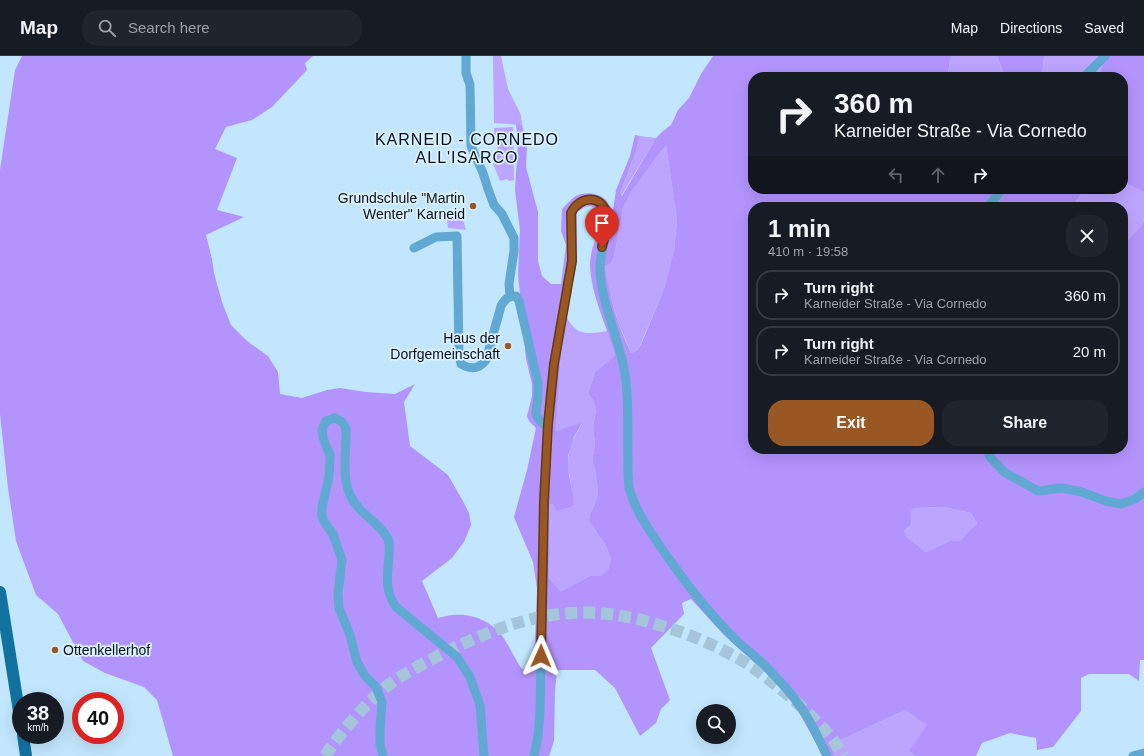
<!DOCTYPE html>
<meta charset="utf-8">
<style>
:root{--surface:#171b24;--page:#20242c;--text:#f1f3f6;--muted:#9ea1a6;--line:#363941;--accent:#995823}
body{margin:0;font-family:Arial,sans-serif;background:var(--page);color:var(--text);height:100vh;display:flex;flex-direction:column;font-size:15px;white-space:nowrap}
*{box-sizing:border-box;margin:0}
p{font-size:13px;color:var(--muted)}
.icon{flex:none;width:22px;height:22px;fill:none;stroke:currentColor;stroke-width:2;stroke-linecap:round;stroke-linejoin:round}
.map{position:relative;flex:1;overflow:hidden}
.side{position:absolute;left:748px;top:146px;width:380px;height:252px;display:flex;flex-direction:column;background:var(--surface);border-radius:16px;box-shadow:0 4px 16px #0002}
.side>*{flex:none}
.top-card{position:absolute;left:748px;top:16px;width:380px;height:122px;border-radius:16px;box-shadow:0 4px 16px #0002;background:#171b24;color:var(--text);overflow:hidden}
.controls{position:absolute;left:696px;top:648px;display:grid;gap:8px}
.controls a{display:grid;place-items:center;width:40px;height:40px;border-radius:50%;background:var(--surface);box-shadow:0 4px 16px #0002;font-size:20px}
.speed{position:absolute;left:12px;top:636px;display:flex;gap:8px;font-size:20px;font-weight:700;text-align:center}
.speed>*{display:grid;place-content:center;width:52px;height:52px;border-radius:50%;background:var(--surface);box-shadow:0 4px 16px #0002;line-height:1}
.speed small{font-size:10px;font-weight:400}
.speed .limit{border:6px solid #d22;background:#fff;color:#111}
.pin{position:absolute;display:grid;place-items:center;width:34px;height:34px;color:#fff;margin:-41px -17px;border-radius:50% 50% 50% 0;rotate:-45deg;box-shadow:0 0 4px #0007}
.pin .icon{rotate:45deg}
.me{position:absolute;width:44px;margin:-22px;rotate:1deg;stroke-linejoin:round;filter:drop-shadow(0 0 3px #0008)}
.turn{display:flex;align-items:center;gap:14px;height:84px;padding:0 20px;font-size:18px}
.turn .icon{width:52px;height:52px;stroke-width:2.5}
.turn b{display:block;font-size:28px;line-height:34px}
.lanes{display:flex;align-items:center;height:38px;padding:0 20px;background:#0003;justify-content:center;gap:20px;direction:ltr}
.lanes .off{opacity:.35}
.round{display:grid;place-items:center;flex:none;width:42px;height:42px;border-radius:16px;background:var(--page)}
.head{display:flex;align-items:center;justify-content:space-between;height:68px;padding:0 20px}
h1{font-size:24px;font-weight:600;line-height:30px}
.cta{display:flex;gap:8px;margin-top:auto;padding:8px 20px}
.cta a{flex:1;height:46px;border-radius:16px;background:var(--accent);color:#fff;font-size:16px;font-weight:600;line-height:46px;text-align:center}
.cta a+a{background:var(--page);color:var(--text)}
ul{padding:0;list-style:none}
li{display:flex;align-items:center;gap:12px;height:50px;margin:0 8px 6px;padding:0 12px;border:2px solid var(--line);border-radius:16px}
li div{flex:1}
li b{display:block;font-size:15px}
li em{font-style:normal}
header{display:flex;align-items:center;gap:24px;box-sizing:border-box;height:56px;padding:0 20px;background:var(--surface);border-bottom:1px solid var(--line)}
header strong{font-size:19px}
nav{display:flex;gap:22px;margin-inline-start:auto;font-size:14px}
.search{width:280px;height:36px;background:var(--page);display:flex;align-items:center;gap:10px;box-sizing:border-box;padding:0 14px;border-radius:16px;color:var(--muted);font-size:15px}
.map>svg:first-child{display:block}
</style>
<header>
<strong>Map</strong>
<div class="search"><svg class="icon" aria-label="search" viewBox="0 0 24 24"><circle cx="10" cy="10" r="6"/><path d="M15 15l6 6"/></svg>Search here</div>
<nav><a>Map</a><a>Directions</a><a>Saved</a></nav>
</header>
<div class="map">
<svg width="1144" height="700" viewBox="0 0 1144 700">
<rect width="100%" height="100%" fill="#c1e6fd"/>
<g fill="#bda4ff">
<polygon points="493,0 501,0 508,33 521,59 522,69 494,67"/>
<polygon points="951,0 997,0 1005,21 947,21"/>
<polygon points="1044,0 1107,0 1098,21 1042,21"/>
<polygon points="513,71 514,124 509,125 507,123 500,125 493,107 497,96 498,83 494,82 494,72"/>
<polygon points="640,80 656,82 621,140 620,137 635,98"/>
<polygon points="666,89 677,164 674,194 664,233 638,294 631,297 619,268 608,233 605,210 611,207 614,201 623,152 631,136"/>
<polygon points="1123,126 1144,136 1144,164 1142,169 1123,189 1123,151 1070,151 1079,142 1083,133 1123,133"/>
<polygon points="446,155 460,155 466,174 448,172"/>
<path d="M 566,260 C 577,281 587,278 608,275 L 615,299 L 595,316 L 588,338 L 593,344 L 596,353 L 593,372 L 595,388 L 592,405 L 595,413 L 598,437 L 595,448 L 590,458 L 589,465 L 606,490 L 611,503 L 608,514 L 601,520 L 590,520 L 561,535 L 549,522 L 550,494 L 548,449 L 553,448 L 573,437 C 566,406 565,395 582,368 L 556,375 L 560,311 Z"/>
<polygon points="943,451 971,457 977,467 960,485 950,485 926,496 906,480 904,475 909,472 911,454 916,452"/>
<polygon points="905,654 928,669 909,695 915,700 835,700 830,689"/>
</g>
<g fill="#b394fd" fill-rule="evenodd">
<path d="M 22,0 L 313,0 L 305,7 L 307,14 L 272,51 L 252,64 L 226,71 L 215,93 L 237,102 L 217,154 L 244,161 L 206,179 L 212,203 L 214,217 L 222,246 L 231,269 L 247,285 L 268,300 L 278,316 L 280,338 L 302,342 L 327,334 L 340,332 L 366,336 L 395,338 L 415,328 L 404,346 L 410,390 L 448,419 L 464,447 L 469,457 L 471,469 L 464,486 L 452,502 L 422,525 L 438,562 C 443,561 448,559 453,559 C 474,557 496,567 506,586 C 512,595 515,603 522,613 L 534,610 L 537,532 L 533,506 L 514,461 L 527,414 L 536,372 L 529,365 L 527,360 L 532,340 L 532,328 L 526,303 L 518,218 L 520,174 L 515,134 L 518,86 L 516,68 L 522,69 L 527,89 L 526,111 L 538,156 L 538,205 L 542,220 L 551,228 L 561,228 L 566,189 L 561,175 L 562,153 C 566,149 571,143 576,140 C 585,135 599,137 606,144 C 608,147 610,151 613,154 L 616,134 L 630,100 L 635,79 L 640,80 L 635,98 L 620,137 L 622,140 L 656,82 L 663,75 L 671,69 L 678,54 L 689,42 L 701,18 L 713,0 L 951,0 L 947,21 L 753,21 L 753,133 L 1083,133 L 1079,142 L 1070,151 L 753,151 L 753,393 L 1123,393 L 1123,189 L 1142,169 L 1144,164 L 1144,604 L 1140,604 L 1139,625 L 1129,618 L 1089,618 L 1081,622 L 1081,655 L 1053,691 L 1037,694 L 1036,682 L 1010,677 L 982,687 L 976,700 L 915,700 L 909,695 L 927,669 L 905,654 L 830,689 L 835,700 L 823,700 L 795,649 L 769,620 L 722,577 L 691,543 L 682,547 L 684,558 L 651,592 L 670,644 L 661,653 L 656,667 L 640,680 L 615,632 L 595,614 L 557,614 L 555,635 L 554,685 L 549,700 L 173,700 L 157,644 L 144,631 L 105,617 L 83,605 L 58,558 L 36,539 L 16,485 L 8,432 L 0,358 L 0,114 L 15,14 ZM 666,89 L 677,164 L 674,194 L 664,233 L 642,286 L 638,294 L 631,297 C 618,270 609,240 605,210 L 611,207 L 614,201 L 623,152 L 631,136 ZM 590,150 L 596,152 L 600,155 C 602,174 590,190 590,209 C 591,240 607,270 615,299 L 595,316 L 588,338 L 593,344 L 596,353 L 593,372 L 595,388 L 592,405 L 595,413 L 598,437 L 595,448 L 590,458 L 589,465 L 606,490 L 611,503 L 608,514 L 601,520 L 590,520 L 561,535 L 549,522 L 550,494 L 548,449 L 553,448 L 557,455 L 573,450 L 573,437 L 569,420 L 568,400 L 574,381 L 582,367 L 556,375 L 560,311 L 566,260 L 577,206 L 577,156 L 585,151 ZM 943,451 L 971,457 L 977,467 L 960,485 L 950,485 L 926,496 L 906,480 L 904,475 C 914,469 910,464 911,454 L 916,452 Z"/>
<polygon points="997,0 1044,0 1042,21 1005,21"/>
<polygon points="1107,0 1144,0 1144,136 1123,126 1123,21 1098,21"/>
</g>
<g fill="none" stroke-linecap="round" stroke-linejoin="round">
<path stroke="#a4c5da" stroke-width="12" stroke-dasharray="12 6" stroke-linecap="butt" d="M 325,700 C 342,675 362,651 386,631 C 401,619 419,610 436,601 C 487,575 540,553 598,557 C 645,560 709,583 749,609 C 777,628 807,654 830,680 C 835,686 839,693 844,700"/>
<g stroke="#61a8d2" stroke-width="9">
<polyline points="466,0 466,17 470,29 471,90 483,117 488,133 494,149 502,158 514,182 514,195 509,228 510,240"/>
<polyline points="1084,21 1105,0"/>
<polyline points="988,151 1002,133"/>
<path d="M 414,192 L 436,181 L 457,180 L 459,299 L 461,308 C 471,314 479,313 486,304 L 501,250 C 505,243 508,240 516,240 L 519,245 L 538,327 C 538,332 538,336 538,341 C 537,353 532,358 543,368 L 548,368"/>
<polyline points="987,393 990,401 1004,416 1038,435 1062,432 1082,436 1106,445 1121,448 1135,443 1144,436"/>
<path d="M 383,700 L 380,688 L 380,674 L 382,646 L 376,631 L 365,620 L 357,606 L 350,579 L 339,552 L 338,537 L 342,504 L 333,478 L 325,467 L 322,460 L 322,451 L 329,421 L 330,399 L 323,382 L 322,373 L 326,365 L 335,362 L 342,366 L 346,372 C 347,399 338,429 358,451 C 367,462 382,470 388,483 C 390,488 389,496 389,501 C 387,519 385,536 396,551 L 457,601 L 470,621 L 480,649 L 484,700"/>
<path d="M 534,700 L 538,680 L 540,656 L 544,445 L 548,368 L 554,307 L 572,205 L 571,157 C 578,144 597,136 605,153 C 612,168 599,196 600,215 C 602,252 622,288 626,325 C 629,350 627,376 628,402 C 628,412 627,424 630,435 C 636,456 648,472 660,490 C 683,524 708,557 738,586 C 749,596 762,605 772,617 C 786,631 799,647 809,664 C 816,676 821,688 827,700"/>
<polyline points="1133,700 1144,697"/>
</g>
<g stroke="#12729f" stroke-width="12">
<polyline points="0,536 21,668"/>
<polyline points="23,679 26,700"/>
</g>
</g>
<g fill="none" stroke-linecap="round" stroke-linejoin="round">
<defs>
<path id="route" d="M 541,600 L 544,445 L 548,368 L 554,308 L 572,205 L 571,157 C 580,139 603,138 607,160 C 609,169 604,181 602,191"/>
</defs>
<use href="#route" stroke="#633917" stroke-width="10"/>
<use href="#route" stroke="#995823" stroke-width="7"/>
</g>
<g fill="#995823" stroke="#dbf1ff" stroke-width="1.5">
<circle cx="473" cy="150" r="4"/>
<circle cx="508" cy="290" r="4"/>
<circle cx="55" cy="594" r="4"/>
</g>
<g text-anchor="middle" stroke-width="3.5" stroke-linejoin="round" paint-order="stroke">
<g font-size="14" fill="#020d14" stroke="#dbf1ff" text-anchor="end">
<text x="465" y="147">Grundschule "Martin<tspan x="465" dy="16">Wenter" Karneid</tspan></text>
<text x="500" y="287">Haus der<tspan x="500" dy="16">Dorfgemeinschaft</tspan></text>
<text x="63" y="599" text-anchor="start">Ottenkellerhof</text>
</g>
<g font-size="16" letter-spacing="1" fill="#020d14" stroke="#dbf1ff">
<text x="467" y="89">KARNEID - CORNEDO<tspan x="467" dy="18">ALL'ISARCO</tspan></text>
</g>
</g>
</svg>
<div class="controls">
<a><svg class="icon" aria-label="search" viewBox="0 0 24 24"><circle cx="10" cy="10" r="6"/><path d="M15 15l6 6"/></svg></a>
</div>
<div class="speed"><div>38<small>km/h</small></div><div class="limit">40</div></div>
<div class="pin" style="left:602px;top:191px;background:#d93025"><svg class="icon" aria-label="arrive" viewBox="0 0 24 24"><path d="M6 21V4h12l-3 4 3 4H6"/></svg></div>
<svg class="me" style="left:541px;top:600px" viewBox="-20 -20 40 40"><path d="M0-17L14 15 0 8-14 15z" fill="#995823" stroke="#fff" stroke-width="4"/></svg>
<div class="top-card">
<div class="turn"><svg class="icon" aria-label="right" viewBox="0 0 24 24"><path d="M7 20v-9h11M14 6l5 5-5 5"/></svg><div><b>360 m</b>Karneider Straße - Via Cornedo</div></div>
<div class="lanes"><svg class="icon off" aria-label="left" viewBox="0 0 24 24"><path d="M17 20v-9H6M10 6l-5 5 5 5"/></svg><svg class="icon off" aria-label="ahead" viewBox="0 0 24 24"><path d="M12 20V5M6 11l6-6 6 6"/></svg><svg class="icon" aria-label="right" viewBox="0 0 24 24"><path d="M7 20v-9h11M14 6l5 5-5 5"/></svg></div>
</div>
<section class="side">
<div class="head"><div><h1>1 min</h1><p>410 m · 19:58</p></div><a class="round"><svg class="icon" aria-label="close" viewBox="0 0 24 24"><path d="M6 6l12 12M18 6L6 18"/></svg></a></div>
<ul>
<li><svg class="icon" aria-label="right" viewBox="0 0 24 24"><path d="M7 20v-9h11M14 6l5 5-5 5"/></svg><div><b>Turn right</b><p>Karneider Straße - Via Cornedo</p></div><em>360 m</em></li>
<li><svg class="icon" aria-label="right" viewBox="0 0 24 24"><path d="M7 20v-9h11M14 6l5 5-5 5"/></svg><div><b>Turn right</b><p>Karneider Straße - Via Cornedo</p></div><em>20 m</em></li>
</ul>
<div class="cta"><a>Exit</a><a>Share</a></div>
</section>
</div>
